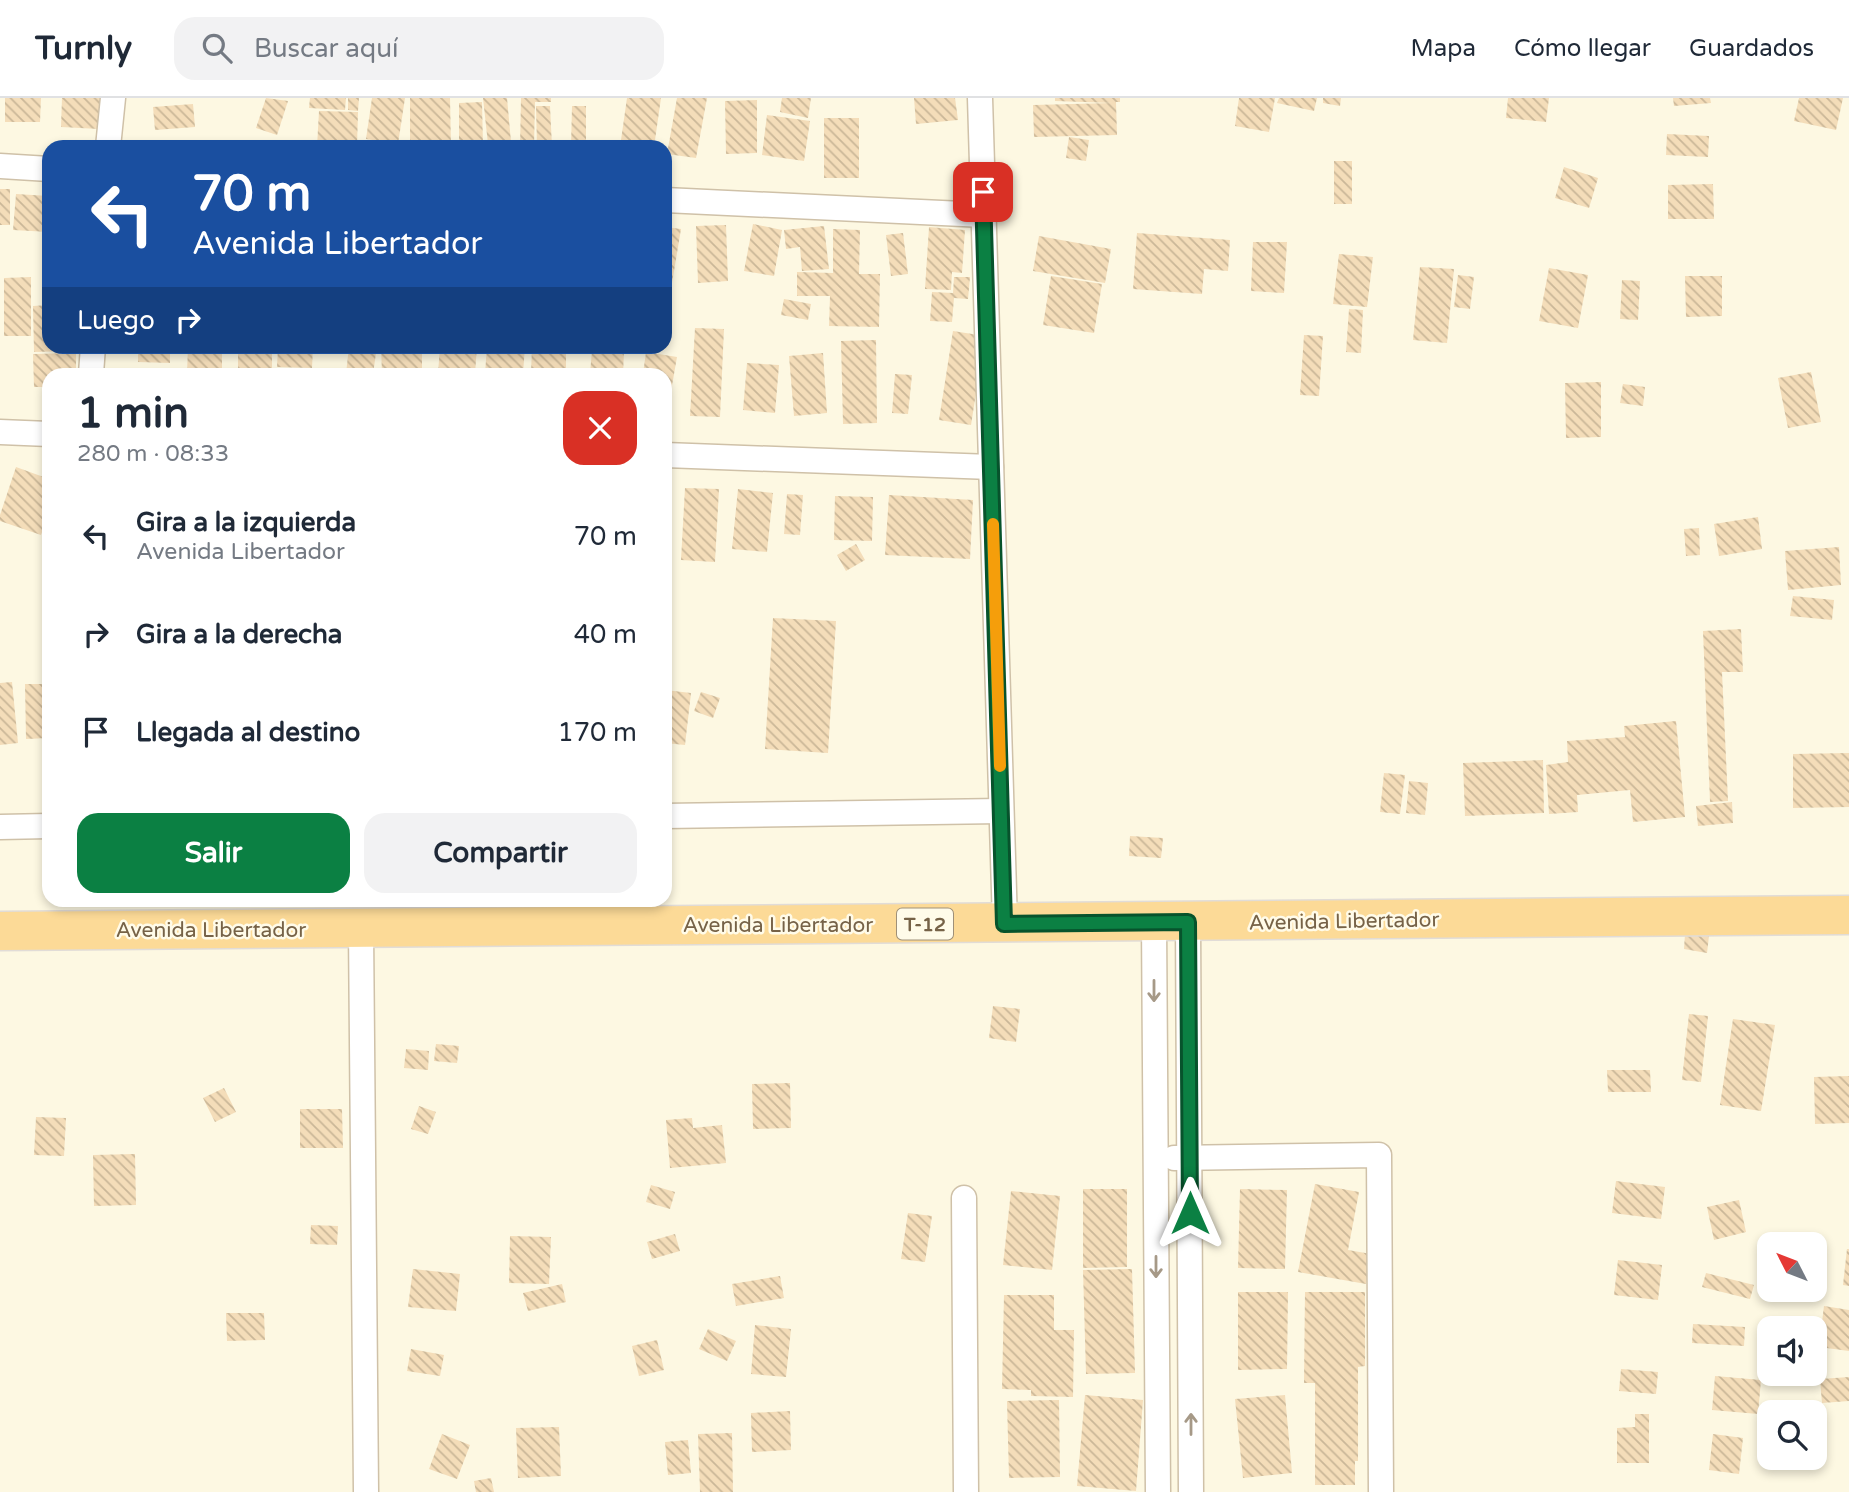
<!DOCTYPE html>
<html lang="es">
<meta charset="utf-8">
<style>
:root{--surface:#fff;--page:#f2f2f3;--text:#1f2937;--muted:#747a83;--line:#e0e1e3;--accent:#0b8043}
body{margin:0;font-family:"Varela Round",sans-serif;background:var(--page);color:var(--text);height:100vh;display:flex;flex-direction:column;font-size:26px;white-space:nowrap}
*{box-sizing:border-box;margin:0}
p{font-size:23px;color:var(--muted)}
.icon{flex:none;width:38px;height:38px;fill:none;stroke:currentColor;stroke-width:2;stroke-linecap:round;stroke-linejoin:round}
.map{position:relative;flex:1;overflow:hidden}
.drawer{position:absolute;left:42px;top:270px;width:630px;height:539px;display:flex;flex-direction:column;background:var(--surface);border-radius:21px;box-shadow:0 4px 10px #0003}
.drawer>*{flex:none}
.guide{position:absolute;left:42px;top:42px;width:630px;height:214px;border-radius:21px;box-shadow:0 4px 10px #0003;background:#1a4fa0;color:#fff;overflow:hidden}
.needle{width:46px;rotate:312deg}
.fabs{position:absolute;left:1757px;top:1134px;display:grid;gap:14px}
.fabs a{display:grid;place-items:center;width:70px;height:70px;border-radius:14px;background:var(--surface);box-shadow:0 4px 10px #0003;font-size:35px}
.pin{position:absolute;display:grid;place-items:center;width:60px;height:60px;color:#fff;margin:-30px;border-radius:14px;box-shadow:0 4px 10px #0006}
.me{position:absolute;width:77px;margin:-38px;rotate:0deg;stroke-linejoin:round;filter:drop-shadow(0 0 5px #0008)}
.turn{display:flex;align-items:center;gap:24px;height:147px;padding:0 35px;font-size:32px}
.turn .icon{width:91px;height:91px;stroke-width:2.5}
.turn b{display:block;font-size:49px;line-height:60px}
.then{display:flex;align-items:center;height:66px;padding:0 35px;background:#0003;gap:14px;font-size:26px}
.round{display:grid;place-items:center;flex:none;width:74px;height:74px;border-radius:21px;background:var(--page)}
.summary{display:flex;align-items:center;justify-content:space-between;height:119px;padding:0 35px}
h1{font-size:42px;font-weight:700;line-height:52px}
.action{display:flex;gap:14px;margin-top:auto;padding:14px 35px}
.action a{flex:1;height:80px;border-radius:21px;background:var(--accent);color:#fff;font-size:28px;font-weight:700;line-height:80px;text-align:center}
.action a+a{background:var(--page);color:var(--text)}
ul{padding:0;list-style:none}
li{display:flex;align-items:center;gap:21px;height:98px;padding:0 35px}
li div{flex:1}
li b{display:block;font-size:26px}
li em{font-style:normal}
header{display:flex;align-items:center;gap:42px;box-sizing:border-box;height:98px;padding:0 35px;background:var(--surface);border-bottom:2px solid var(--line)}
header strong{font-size:33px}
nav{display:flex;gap:38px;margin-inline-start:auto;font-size:24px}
.search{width:490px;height:63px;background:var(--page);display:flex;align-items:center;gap:18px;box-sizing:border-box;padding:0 24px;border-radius:21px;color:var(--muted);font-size:26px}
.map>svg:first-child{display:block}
</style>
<header>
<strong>Turnly</strong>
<div class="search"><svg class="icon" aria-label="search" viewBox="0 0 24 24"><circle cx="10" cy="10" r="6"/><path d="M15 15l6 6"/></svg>Buscar aquí</div>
<nav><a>Mapa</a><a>Cómo llegar</a><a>Guardados</a></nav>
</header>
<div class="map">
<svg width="1849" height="1394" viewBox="0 0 1849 1394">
<defs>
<pattern id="building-back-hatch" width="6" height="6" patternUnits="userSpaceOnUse" patternTransform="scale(1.75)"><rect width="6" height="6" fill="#f4ddb9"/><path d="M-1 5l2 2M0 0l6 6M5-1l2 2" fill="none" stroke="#cab798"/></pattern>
</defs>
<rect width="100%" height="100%" fill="#fdf8e2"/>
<g fill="url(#building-back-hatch)">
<polygon points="5,0 41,0 40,24 5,24"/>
<polygon points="62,0 101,0 99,31 61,29"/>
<polygon points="266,0 288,3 277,37 256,30"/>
<polygon points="310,0 346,0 345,12 309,10"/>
<polygon points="348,0 359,0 358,13 348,12"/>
<polygon points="372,0 405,0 398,46 366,41"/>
<polygon points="410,0 450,0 451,49 410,49"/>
<polygon points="483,0 507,0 511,44 488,46"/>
<polygon points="521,0 551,0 551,4 535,4 534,49 520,49"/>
<polygon points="627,0 661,0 654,49 620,49"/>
<polygon points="677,0 707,0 696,60 667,56"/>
<polygon points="782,0 811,0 808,20 780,14"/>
<polygon points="914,0 955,0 958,22 916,26"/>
<polygon points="1055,0 1120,0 1120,4 1116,4 1117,37 1034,39 1033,7 1112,5 1055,3"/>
<polygon points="1239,0 1275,0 1269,34 1235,28"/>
<polygon points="1279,0 1317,0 1314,13 1277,5"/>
<polygon points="1323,0 1341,0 1340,8 1323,5"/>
<polygon points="1508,0 1549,0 1546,24 1506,20"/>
<polygon points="1673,0 1710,0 1711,5 1674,8"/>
<polygon points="1799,0 1843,0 1836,32 1794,23"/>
<polygon points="757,2 757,55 726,56 725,3"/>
<polygon points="482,4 483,48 459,48 459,5"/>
<polygon points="193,6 195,29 155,32 153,9"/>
<polygon points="536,8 550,8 552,49 537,49"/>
<polygon points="572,8 586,8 586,49 571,49"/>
<polygon points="319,13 358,14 357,49 317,49"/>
<polygon points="767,17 810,23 804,63 762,57"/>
<rect x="824" y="20" width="35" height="60"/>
<polygon points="1667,36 1709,38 1708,59 1666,57"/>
<polygon points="1069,39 1089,42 1086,63 1066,60"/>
<rect x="1334" y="63" width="18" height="43"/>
<polygon points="1564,69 1598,80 1589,110 1555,100"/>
<polygon points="1713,86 1714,121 1668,121 1668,87"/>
<rect x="0" y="91" width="10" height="36"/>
<polygon points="16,96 49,98 49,134 13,132"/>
<polygon points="753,126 782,132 774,178 744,173"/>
<polygon points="726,127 728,183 698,185 696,128"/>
<polygon points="824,128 829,171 802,173 800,149 786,151 784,132"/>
<polygon points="665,129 681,131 672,185 665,184"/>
<polygon points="929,129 965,132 962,175 952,174 951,192 925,191"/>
<polygon points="833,131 860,132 859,176 880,176 879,229 829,228 830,198 797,198 797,174 833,175"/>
<polygon points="903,135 908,176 891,178 886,137"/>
<polygon points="1137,135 1230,142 1228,173 1204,171 1202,196 1133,191"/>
<polygon points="1039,138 1111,151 1105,185 1033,173"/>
<polygon points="1253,144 1287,144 1284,195 1251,193"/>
<polygon points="1339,156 1373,159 1367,209 1333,206"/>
<polygon points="1420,169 1454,171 1447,245 1413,242"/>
<polygon points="1549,170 1588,177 1578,230 1539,223"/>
<polygon points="1458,177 1474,179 1470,211 1454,209"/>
<polygon points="1051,178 1102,186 1094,235 1043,227"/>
<polygon points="1685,178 1722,178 1722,218 1686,219"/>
<polygon points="31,179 31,238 4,238 4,180"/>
<polygon points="954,179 970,179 968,201 954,200 952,224 930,223 932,194 953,195"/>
<polygon points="1622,182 1640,183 1638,222 1620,221"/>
<polygon points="784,201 811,206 808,222 781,217"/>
<polygon points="49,207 49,248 70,248 70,253 34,254 33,208"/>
<polygon points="1349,211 1363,212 1361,255 1346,254"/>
<polygon points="695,230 724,231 720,319 690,318"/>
<polygon points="953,233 985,238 971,327 939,322"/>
<polygon points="1304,237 1323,238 1319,298 1300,297"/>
<polygon points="876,242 877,325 843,326 841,243"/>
<polygon points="138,248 170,248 170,265 138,264"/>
<polygon points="188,248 222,248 222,276 187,276"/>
<rect x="238" y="248" width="34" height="26"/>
<polygon points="278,248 313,248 312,270 277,269"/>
<polygon points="349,248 377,248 373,276 346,276"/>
<polygon points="381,248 422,248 422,276 382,276"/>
<polygon points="440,248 477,248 475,276 438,276"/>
<polygon points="487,248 525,248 523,276 485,276"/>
<polygon points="532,248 566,248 566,276 531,276"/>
<polygon points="592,252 624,254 623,276 590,276"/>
<polygon points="646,254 677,259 670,299 665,299 665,276 643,276"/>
<polygon points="76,255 76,276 49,276 49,289 34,289 33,256"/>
<polygon points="823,255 827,315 794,318 789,258"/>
<polygon points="747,265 779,267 775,315 743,312"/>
<polygon points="1811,274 1821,324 1788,330 1778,280"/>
<polygon points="895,276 912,277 908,316 892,315"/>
<polygon points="1601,284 1601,339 1566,340 1565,285"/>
<polygon points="1623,286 1645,289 1643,308 1620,305"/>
<polygon points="16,369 49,381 49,413 41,437 0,423 0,417"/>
<polygon points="685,390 719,391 715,464 681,462"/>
<polygon points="738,391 773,395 767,454 732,451"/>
<polygon points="787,396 803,397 800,437 784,436"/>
<polygon points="889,397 973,402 970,461 885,457"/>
<polygon points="835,398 873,399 872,443 834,442"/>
<polygon points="1758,419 1762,451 1719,458 1714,426"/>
<polygon points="1699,430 1700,457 1686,458 1684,431"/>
<polygon points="856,446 865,462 846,473 837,457"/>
<polygon points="1839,449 1841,487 1788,492 1785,453"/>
<polygon points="1793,498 1834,502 1832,522 1790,518"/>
<polygon points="773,520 836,523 828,655 765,651"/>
<polygon points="1741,531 1743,574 1722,574 1728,703 1710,704 1703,533"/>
<polygon points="12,584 18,645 0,647 0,585"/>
<polygon points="25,586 49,586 49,640 26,641"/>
<polygon points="665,592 691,595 685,647 665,645"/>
<polygon points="701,594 720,600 713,620 694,613"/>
<polygon points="1676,623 1685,719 1633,724 1630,692 1577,697 1578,714 1549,716 1546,667 1568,664 1567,643 1625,639 1624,628"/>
<polygon points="1849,655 1849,709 1793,710 1793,656"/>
<polygon points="1543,662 1544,715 1465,718 1463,665"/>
<polygon points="1384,675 1405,677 1400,716 1380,714"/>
<polygon points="1409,683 1428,685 1425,717 1406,715"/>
<polygon points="1732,704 1733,725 1698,728 1696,708"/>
<polygon points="1130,738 1163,740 1161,760 1129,758"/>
<polygon points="1685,836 1709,838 1707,855 1684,851"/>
<polygon points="993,908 1020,911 1016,944 989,940"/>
<polygon points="1689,916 1708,918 1701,984 1682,982"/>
<polygon points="1733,921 1775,927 1761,1013 1720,1007"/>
<polygon points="436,946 459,948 457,965 434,963"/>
<polygon points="406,951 429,953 428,972 404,970"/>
<polygon points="1607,972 1650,972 1651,994 1608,994"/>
<polygon points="1849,978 1849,1025 1815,1026 1814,979"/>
<polygon points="790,985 791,1030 753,1031 752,986"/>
<polygon points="224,990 236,1014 215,1024 203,1000"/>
<polygon points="419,1008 436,1014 428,1036 411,1031"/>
<polygon points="300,1011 342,1011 343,1050 300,1050"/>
<polygon points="36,1019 66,1020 64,1058 34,1057"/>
<polygon points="692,1020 693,1030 722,1027 726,1065 670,1070 666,1022"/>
<polygon points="135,1056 136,1107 94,1108 93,1057"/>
<polygon points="1616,1083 1665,1089 1661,1121 1612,1115"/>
<polygon points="1315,1086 1359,1094 1348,1152 1371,1156 1366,1186 1298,1174"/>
<polygon points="651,1087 675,1094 670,1111 646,1104"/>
<polygon points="1083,1091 1127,1091 1127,1169 1083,1170"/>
<polygon points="1240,1091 1287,1092 1285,1171 1238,1170"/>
<polygon points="1011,1093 1060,1098 1052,1172 1003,1167"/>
<polygon points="1739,1102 1746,1134 1714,1142 1707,1109"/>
<polygon points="908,1115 932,1118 925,1164 901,1161"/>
<polygon points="311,1127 338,1128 337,1147 310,1146"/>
<polygon points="675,1136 680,1153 652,1161 647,1144"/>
<polygon points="510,1138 551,1139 549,1186 509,1185"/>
<polygon points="1847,1151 1849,1151 1849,1188 1843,1187"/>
<polygon points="1618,1162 1662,1167 1658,1202 1614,1197"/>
<polygon points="413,1171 460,1176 456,1213 408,1209"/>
<polygon points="1132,1171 1135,1275 1086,1276 1083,1172"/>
<polygon points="1706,1175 1754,1187 1750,1201 1702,1189"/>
<polygon points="780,1178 784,1200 736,1208 732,1186"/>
<polygon points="562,1186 566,1204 528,1213 523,1195"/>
<polygon points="1238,1194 1288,1194 1287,1271 1238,1272"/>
<polygon points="1305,1194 1365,1194 1365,1268 1358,1269 1358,1363 1355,1363 1355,1387 1315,1387 1315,1285 1304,1285"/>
<polygon points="1004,1197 1054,1197 1054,1232 1074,1232 1073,1299 1031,1298 1031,1292 1002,1291"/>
<polygon points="1824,1208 1849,1212 1849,1253 1819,1249"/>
<polygon points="226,1215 264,1215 265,1242 227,1243"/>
<polygon points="1693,1226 1745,1229 1744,1248 1692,1245"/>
<polygon points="755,1227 791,1231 786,1279 751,1276"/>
<polygon points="708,1231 736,1243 727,1263 699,1251"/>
<polygon points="657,1242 664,1272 639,1278 632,1248"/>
<polygon points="411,1251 444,1257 440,1278 407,1273"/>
<polygon points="1621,1271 1658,1274 1656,1296 1619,1293"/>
<polygon points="1715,1278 1761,1282 1758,1316 1712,1312"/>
<polygon points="1849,1279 1849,1303 1822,1305 1820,1281"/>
<polygon points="1085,1297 1143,1302 1136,1393 1077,1388"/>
<polygon points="1285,1297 1292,1375 1243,1380 1235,1301"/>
<polygon points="1059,1302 1060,1379 1009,1380 1007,1303"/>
<polygon points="790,1313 791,1352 752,1354 751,1315"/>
<polygon points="1635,1316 1649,1316 1649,1365 1617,1365 1617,1330 1635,1329"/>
<polygon points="559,1329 561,1378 518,1380 516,1330"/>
<polygon points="732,1335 733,1394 700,1394 698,1336"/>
<polygon points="442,1336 470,1347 457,1381 429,1371"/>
<polygon points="1713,1336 1743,1340 1739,1376 1709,1372"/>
<polygon points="688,1342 691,1375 668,1377 665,1344"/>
<polygon points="491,1380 494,1394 476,1394 474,1383"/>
</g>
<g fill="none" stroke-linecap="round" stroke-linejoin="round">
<defs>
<g id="minor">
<polyline points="980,0 1005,826"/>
<polyline points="108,49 113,0"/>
<polyline points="0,68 49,71"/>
<polyline points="665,102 984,117"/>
<polyline points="91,276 93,248"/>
<polyline points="0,334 49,336"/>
<polyline points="665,357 991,369"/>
<polyline points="665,718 1001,713"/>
<polyline points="0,729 49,728"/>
<polyline points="1154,824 1158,1394"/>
<polyline points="1188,824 1191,1394"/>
<polyline points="361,831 366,1394"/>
<polyline points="1174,1060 1379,1057 1381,1394"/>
<polyline points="964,1100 966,1394"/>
</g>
<polyline id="trunk" points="0,833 1849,817"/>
</defs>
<use href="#minor" stroke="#cfc1a8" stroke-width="27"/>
<use href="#trunk" stroke="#e1dcd7" stroke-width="41"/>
<use href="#minor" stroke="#fff" stroke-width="24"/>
<use href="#trunk" stroke="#fcda97" stroke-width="38"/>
</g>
<defs><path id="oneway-shaft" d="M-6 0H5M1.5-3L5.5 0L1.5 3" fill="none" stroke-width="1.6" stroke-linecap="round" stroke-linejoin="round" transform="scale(1.75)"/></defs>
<g stroke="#a69987">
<use href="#oneway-shaft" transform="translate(1154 893) rotate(90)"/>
<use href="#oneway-shaft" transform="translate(1156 1169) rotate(90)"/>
<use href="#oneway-shaft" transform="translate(1191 1326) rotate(-90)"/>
</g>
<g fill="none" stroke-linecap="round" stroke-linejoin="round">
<defs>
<polyline id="route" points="983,94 1004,826 1188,824 1190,1115"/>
</defs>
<use href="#route" stroke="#07532c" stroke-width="18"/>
<use href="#route" stroke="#0b8043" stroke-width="12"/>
<polyline stroke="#f59e0b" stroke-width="12" points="993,426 1000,668"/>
</g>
<g text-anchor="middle" stroke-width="5" stroke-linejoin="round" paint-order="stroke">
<rect fill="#fffbe9" stroke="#9f9078" stroke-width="2" x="897" y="810.5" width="56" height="31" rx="5"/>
<g font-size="19" font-weight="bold" fill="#766247">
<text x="925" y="833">T-12</text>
</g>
<g font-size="21" fill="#766247" stroke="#fffbe9">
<text transform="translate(1344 823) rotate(-1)" y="7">Avenida Libertador</text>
<text x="778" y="834">Avenida Libertador</text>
<text x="211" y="839">Avenida Libertador</text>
</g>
</g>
</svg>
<div class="fabs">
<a><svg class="needle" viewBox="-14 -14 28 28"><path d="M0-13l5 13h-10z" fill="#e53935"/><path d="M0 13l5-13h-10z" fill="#747a83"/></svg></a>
<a><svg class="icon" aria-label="sound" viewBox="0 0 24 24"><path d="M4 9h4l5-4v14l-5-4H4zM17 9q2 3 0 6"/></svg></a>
<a><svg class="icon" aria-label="search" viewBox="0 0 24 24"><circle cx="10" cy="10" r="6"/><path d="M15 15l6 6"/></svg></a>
</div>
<div class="pin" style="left:983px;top:94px;background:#d93025"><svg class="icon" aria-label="arrive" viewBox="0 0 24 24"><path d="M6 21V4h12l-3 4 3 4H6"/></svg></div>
<svg class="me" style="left:1190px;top:1115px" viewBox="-20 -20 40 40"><path d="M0-17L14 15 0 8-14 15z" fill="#0b8043" stroke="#fff" stroke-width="4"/></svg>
<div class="guide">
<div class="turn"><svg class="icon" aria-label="left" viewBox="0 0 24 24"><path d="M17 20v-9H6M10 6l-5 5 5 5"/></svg><div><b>70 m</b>Avenida Libertador</div></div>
<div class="then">Luego<svg class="icon" aria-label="right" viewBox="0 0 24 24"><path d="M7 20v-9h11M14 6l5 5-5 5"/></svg></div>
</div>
<section class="drawer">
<div class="summary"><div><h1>1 min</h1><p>280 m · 08:33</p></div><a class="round" style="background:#d93025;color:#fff"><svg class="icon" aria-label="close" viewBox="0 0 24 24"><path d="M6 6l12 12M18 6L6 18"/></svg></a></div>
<ul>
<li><svg class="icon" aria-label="left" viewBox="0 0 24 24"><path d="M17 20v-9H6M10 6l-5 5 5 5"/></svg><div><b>Gira a la izquierda</b><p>Avenida Libertador</p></div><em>70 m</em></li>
<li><svg class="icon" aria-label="right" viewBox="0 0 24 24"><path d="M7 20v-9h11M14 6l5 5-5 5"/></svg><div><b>Gira a la derecha</b></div><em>40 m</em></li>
<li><svg class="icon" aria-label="arrive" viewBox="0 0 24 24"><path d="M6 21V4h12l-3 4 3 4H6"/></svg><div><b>Llegada al destino</b></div><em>170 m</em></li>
</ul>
<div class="action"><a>Salir</a><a>Compartir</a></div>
</section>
</div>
